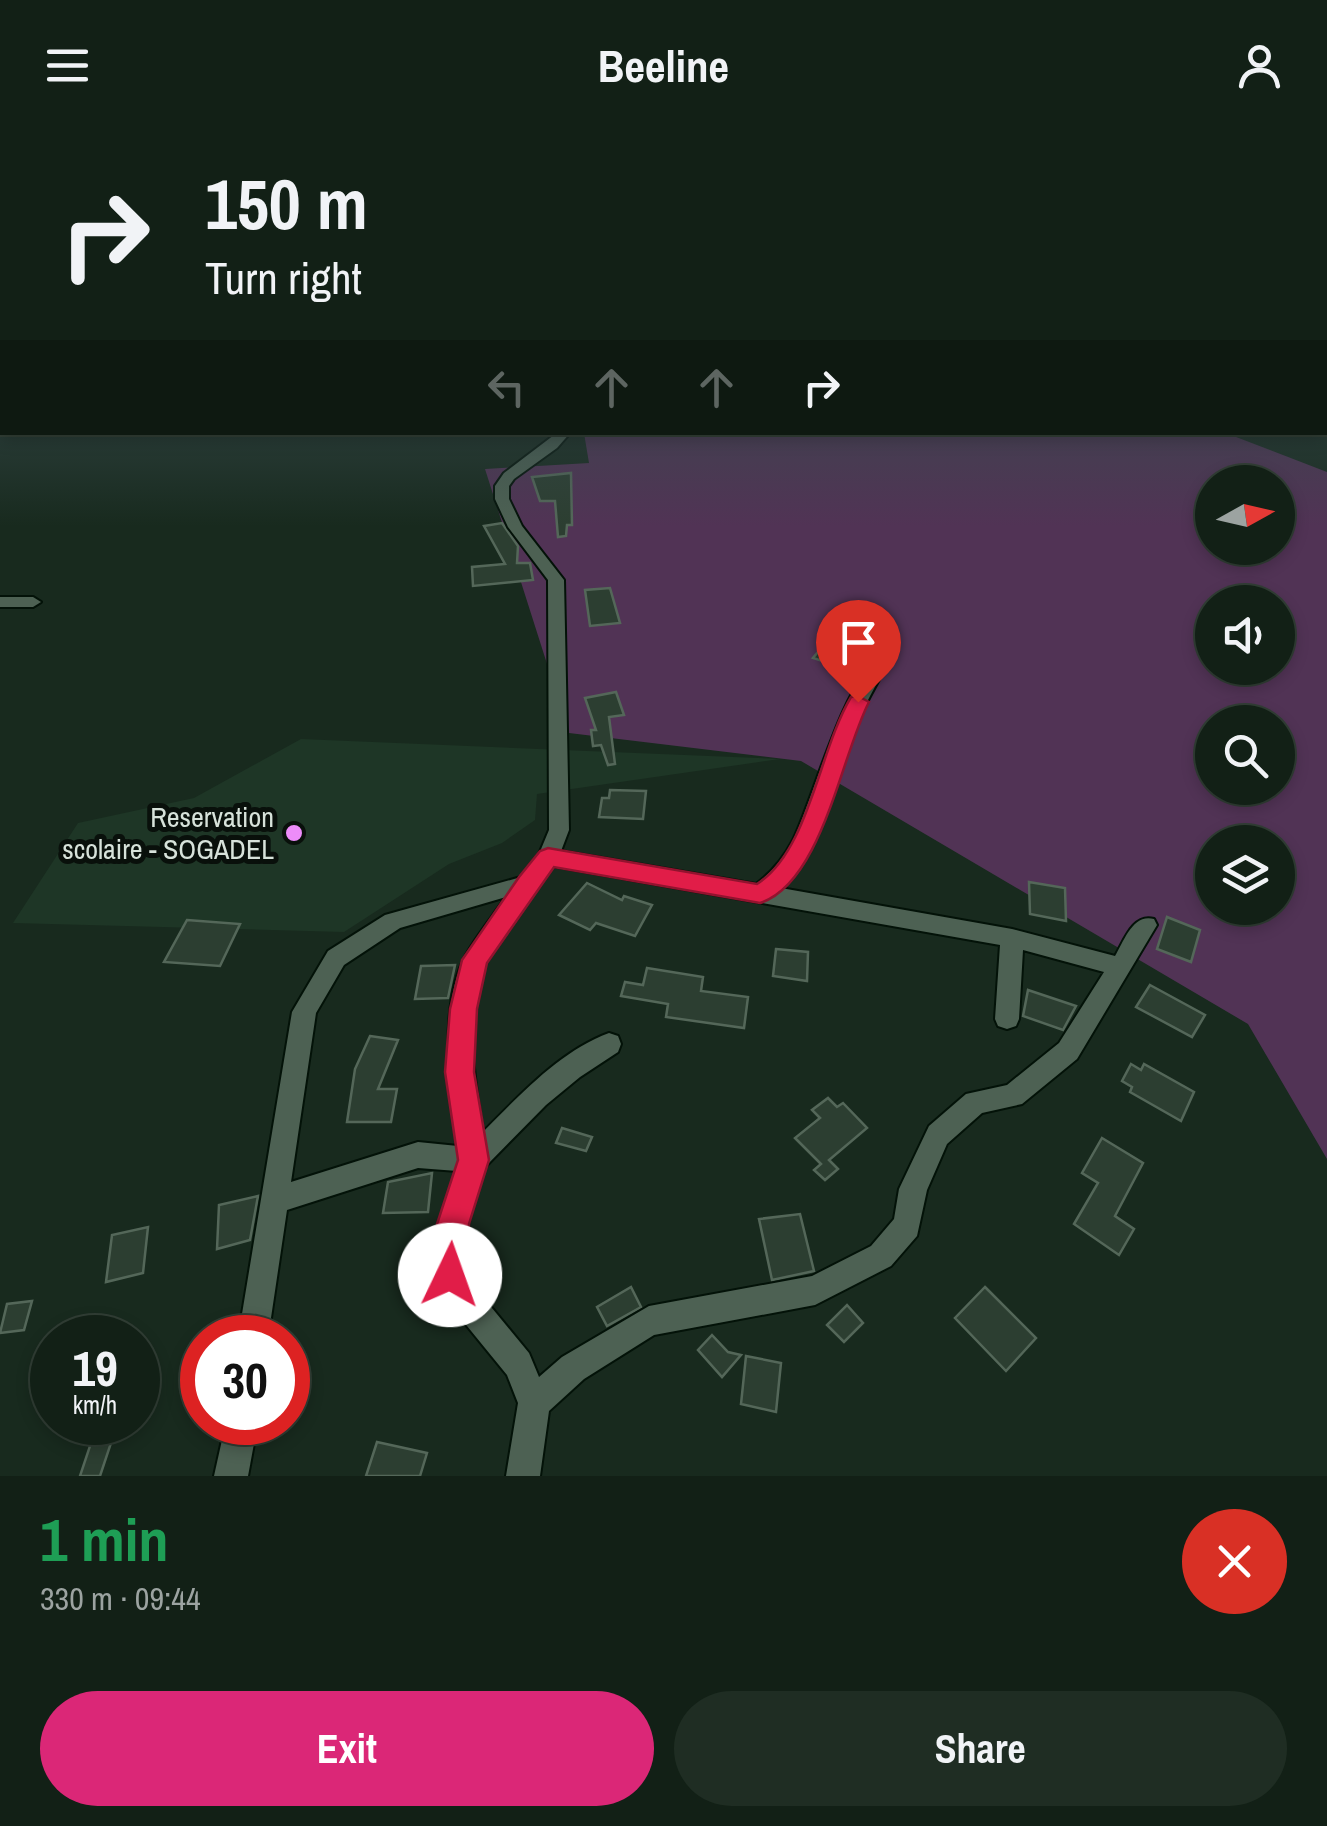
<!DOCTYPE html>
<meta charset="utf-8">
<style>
:root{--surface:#122016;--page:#1f2d23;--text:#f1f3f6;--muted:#9ca3a1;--line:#313e35;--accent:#db2777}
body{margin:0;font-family:"Archivo Narrow",sans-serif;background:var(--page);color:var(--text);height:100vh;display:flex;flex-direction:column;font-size:38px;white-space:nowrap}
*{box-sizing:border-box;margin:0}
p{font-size:32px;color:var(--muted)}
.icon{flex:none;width:55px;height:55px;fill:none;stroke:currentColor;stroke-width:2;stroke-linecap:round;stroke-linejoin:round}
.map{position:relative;height:1346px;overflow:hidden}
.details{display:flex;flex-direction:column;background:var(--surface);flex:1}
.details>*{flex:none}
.guide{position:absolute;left:0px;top:0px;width:1328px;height:305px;box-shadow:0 5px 15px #0003,0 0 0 2px var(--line);background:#122016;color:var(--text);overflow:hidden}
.needle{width:65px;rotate:82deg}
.tools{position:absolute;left:1195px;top:335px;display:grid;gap:20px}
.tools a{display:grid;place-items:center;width:100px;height:100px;border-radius:50%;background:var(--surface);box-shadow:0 5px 15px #0003,0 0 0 2px var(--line);font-size:50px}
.speed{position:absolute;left:30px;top:1185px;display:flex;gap:20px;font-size:50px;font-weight:700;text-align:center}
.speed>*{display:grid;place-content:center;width:130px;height:130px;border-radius:50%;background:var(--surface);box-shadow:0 5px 15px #0003,0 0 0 2px var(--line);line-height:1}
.speed small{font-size:25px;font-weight:400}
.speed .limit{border:15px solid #d22;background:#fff;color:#111}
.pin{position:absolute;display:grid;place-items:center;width:85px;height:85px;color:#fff;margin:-102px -42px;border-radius:50% 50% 50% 0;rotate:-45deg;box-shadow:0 0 10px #0007}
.pin .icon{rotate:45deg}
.me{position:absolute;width:110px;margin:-55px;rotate:3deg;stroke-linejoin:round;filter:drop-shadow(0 0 8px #0008)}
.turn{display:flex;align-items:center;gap:35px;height:210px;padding:0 40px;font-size:45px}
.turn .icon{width:130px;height:130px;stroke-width:2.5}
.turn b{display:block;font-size:70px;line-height:85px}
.lanes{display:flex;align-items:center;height:95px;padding:0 40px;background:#0003;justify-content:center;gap:50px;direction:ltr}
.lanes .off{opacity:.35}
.round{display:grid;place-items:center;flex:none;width:105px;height:105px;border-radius:52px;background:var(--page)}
.summary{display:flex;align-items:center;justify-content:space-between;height:170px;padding:0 40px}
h1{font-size:60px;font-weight:700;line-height:75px;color:#1e9e55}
.primary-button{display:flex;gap:20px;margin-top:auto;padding:20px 40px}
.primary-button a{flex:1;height:115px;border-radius:60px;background:var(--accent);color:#fff;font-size:40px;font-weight:700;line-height:115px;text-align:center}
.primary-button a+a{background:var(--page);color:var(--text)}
header{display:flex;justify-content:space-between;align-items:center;height:130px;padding:0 40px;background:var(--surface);font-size:45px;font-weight:700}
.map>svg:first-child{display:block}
</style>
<header><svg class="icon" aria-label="menu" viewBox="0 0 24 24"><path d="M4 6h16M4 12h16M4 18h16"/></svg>Beeline<svg class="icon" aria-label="person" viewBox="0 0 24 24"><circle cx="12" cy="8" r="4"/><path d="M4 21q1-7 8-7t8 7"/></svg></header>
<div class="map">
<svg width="1327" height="1346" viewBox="0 0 1327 1346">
<rect width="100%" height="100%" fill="#182a1e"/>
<polygon fill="#1e3626" points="301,609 780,629 537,664 535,690 502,713 449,734 344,802 13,793 78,693 194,668"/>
<path fill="#513355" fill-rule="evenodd" d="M 1223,302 L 1327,342 L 1327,1029 L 1248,894 L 801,631 L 569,603 L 485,339 L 589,333 L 584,303 ZM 1212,352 L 1278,352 L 1278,418 L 1212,418 ZM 1212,472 L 1278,472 L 1278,538 L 1212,538 ZM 1212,592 L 1278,592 L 1278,658 L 1212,658 ZM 1212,712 L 1278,712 L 1278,778 L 1212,778 Z"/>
<g fill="#2c3e31" stroke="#546759" stroke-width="2.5">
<polygon points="571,343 572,395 567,395 566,406 558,407 555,371 540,371 532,347"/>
<polygon points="502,393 518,416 517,433 530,433 533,450 473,456 472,437 505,434 484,396"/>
<polygon points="610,458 620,493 590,496 585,460"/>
<polygon points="828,510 861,521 847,539 813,528"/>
<polygon points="616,562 624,585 609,587 615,634 608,635 601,615 593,616 591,600 596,600 585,568"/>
<polygon points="610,660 646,661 643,689 599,687 602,668 609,668"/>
<polygon points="1029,752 1065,758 1066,791 1030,784"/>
<polygon points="587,753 622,770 624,766 652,775 635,806 596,793 590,800 559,785"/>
<polygon points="1167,787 1200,800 1191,832 1157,819"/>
<polygon points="187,790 240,794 220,836 164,832"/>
<polygon points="776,819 808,822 807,851 773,846"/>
<polygon points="455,835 448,868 415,869 421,836"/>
<polygon points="647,838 703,847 701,861 748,867 744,898 666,887 668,874 621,866 625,852 643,855"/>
<polygon points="1150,855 1205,885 1192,907 1136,877"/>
<polygon points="1028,860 1076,876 1063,900 1023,886"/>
<polygon points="370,906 398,910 378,959 397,959 391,992 347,992 355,939"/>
<polygon points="1131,934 1141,940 1144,934 1194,962 1181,991 1130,962 1132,957 1122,951"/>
<polygon points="828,968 837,977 843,973 867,998 829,1030 838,1039 825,1050 814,1040 821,1034 795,1008 820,988 812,980"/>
<polygon points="562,998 592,1007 586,1021 556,1013"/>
<polygon points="1102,1008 1143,1033 1115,1086 1134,1099 1119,1125 1074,1094 1098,1053 1082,1043"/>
<polygon points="432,1043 428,1082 383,1083 388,1052"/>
<polygon points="258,1066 250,1110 217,1119 219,1075"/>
<polygon points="800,1084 814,1141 772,1150 759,1089"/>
<polygon points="148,1097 143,1143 106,1152 112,1105"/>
<polygon points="631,1157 641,1177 607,1196 597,1177"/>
<polygon points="985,1157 1036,1208 1006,1241 955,1188"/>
<polygon points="32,1171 24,1200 0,1203 7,1174"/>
<polygon points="847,1175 863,1193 844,1212 827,1195"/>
<polygon points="712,1205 728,1222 741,1225 722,1247 698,1220"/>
<polygon points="746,1226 781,1233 776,1282 741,1274"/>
<polygon points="98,1292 118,1292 100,1346 80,1346"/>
<polygon points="377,1312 427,1323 420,1346 366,1346"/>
</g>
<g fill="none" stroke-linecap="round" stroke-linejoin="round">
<defs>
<g id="minor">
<path d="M 558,302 L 571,302 L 557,318 L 514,349 L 509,356 L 509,369 L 522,396 L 564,450 L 569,700 L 561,721 L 756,754 C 771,743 783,729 792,712 C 810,679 845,548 874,537 L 883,542 C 872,563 860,583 852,605 C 833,657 821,717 781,758 L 1012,799 L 1115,826 C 1124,811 1133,783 1154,789 L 1157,795 L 1077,929 L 1022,974 L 982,983 L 947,1014 L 927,1060 L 917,1106 L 891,1136 L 815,1175 L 654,1205 L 584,1249 L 549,1281 L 540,1346 L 506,1346 L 518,1273 L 507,1245 L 445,1169 L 434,1129 L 439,1093 L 457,1041 L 418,1038 L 287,1080 L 268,1208 L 238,1208 L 292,882 L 328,821 L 385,785 L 521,747 L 539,724 L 549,700 L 548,450 L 508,397 L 495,369 L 495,356 L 504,343 ZM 553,736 L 1000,815 L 995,889 L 998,896 L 1007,899 L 1016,896 L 1019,889 L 1023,820 L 1104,842 L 1059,913 L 1007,955 L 966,964 L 929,996 L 899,1059 L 894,1089 L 871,1116 L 812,1146 L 649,1176 L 562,1227 L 539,1247 L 529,1223 L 469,1150 L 464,1129 L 467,1093 L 485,1037 L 546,975 L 580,947 L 618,922 L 621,914 L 618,906 L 609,903 C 560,921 519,966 483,1002 C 474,949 463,884 486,832 C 498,805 534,761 553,736 ZM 506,767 C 493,786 477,805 466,825 C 438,876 450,961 458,1016 L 418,1012 L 291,1052 L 316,883 L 344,835 L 400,798 Z"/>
<polygon points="0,467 33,467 41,472 33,477 0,477"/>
<polygon points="226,1292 258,1292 248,1346 214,1346"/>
</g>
</defs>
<use href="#minor" stroke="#031208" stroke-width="4"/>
<use href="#minor" fill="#4d6153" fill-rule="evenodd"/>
</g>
<linearGradient id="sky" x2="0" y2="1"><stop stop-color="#0d1710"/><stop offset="0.52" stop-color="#374a4c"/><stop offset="1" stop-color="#374a4c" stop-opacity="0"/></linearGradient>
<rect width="1327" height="396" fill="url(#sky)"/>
<path fill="#e11d48" stroke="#92132f" stroke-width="2.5" d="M 858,566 L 869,572 C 841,626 822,753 760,773 L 554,737 L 487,833 L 477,879 L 474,942 L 489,1030 L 469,1094 L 467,1145 L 462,1157 L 450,1162 L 439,1157 L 434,1145 L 437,1094 L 458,1030 L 445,942 L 450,879 L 462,830 L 519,747 L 540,721 L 548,718 L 757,754 C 809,721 819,620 851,567 Z"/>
<circle fill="#ed8cf9" stroke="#09100b" stroke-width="4" cx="294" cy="703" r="10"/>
<g text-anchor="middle" stroke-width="10" stroke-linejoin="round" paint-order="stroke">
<g font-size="28" fill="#d7e2da" stroke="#09100b" text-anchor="end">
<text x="274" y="697">Reservation<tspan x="274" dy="32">scolaire - SOGADEL</tspan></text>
</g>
</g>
</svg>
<div class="tools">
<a><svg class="needle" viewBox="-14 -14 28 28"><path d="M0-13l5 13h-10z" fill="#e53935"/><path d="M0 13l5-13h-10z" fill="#9ca3a1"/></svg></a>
<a><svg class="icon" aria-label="sound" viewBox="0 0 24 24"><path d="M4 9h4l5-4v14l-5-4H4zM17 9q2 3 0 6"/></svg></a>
<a><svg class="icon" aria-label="search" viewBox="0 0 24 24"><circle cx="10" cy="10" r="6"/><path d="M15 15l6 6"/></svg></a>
<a><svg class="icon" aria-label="layers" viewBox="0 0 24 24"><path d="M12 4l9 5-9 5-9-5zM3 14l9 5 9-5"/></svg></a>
</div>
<div class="speed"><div>19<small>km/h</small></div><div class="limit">30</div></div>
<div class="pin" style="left:858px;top:572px;background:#d93025"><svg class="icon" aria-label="arrive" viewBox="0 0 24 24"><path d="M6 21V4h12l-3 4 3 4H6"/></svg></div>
<svg class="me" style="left:450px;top:1145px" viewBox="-20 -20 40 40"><circle r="19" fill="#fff"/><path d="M0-13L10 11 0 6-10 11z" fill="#e11d48"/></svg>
<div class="guide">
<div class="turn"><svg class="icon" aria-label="right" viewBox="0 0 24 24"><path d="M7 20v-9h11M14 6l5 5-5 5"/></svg><div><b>150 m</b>Turn right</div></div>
<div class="lanes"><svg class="icon off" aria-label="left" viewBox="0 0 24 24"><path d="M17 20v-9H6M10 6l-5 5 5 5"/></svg><svg class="icon off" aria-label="ahead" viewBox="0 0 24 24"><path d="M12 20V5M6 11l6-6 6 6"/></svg><svg class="icon off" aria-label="ahead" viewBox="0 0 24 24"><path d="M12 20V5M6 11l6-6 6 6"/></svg><svg class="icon" aria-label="right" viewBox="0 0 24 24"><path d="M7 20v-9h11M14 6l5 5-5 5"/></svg></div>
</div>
</div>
<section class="details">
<div class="summary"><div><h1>1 min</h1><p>330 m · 09:44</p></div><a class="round" style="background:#d93025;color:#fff"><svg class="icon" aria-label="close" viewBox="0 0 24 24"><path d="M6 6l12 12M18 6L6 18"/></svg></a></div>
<div class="primary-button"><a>Exit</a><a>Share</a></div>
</section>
